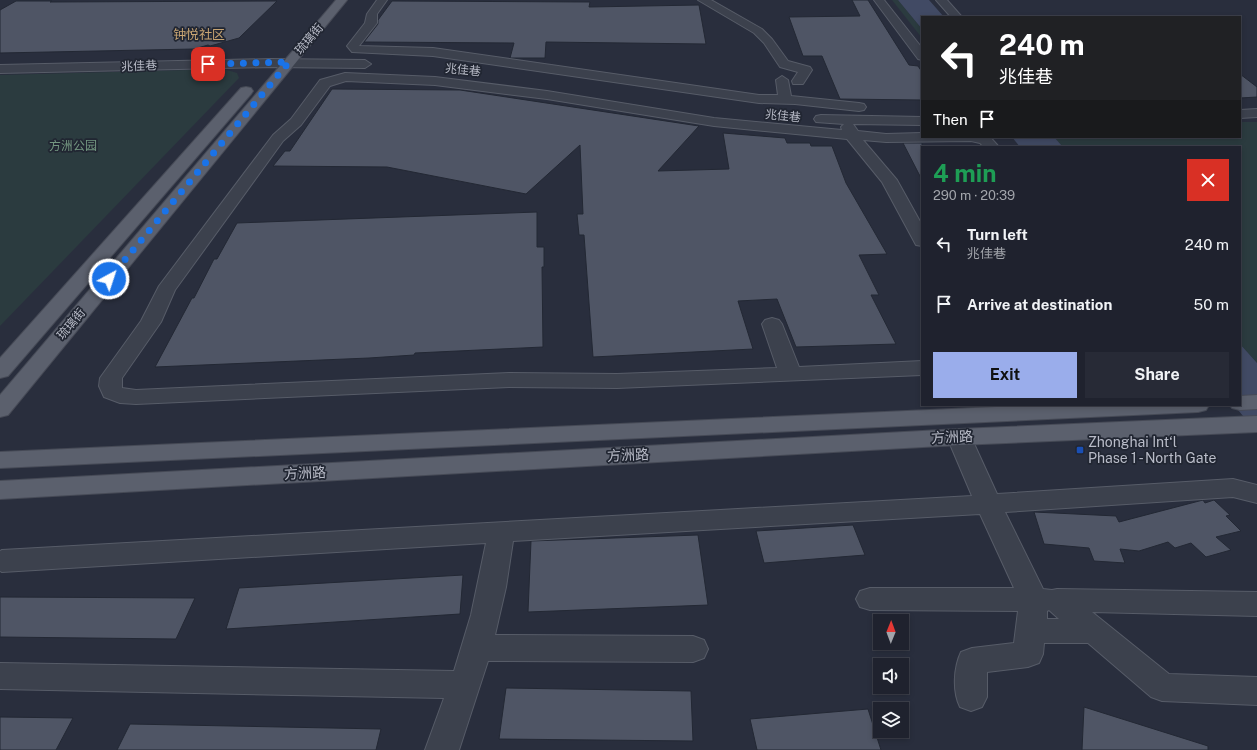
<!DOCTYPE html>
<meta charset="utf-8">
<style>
:root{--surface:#1f222e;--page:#272a36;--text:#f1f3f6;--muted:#a1a4aa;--line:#3c3f4a;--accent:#9aadeb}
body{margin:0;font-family:"Public Sans","Noto Sans SC",sans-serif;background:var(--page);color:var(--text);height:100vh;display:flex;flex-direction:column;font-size:15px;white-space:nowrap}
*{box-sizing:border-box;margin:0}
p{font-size:13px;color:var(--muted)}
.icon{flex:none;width:22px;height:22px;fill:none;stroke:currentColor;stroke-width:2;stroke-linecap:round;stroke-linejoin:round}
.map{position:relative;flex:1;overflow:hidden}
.side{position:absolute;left:921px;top:146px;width:320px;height:260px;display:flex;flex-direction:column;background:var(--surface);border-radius:0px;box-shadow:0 2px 6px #0003,0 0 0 1px var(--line)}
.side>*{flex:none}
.top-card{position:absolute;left:921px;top:16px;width:320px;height:122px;border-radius:0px;box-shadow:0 2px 6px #0003,0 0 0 1px var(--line);background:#202124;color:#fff;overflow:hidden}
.needle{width:26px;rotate:1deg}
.tools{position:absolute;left:873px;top:614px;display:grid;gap:8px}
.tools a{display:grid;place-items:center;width:36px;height:36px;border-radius:0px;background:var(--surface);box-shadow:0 2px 6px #0003,0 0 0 1px var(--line);font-size:20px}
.pin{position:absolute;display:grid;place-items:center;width:34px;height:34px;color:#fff;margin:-17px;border-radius:8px;box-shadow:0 2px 6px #0006}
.me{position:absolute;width:44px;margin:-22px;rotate:40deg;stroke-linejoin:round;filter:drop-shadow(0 0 3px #0008)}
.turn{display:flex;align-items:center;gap:14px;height:84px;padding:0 12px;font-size:18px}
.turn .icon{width:52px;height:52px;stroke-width:2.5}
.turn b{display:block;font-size:28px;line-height:34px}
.then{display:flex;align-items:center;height:38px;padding:0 12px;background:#0003;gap:8px;font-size:15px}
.round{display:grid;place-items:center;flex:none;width:42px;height:42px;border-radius:0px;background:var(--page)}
.head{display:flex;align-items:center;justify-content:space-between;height:68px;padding:0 12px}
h1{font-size:24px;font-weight:700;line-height:30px;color:#1e9e55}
.primary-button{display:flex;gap:8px;margin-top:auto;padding:8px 12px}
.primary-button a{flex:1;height:46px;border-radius:0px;background:var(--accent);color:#111;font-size:16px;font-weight:700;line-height:46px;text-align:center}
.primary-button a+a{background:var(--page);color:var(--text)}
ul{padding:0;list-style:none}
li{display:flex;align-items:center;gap:12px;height:60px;padding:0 12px}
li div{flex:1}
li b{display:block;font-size:15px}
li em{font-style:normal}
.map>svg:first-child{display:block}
</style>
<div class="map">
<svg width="1257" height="750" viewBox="0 0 1257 750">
<rect width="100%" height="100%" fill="#292e3d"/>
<g fill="#2b3b3f">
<polygon points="892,0 898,0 922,29 922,38"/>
<polygon points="224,69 237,73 239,78 0,326 0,75"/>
<polygon points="1240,122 1257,122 1257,363 1240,344 1240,147 1063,147 1054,137 1240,137"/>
</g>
<g fill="#414a64">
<polygon points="898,0 929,0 944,17 922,17 922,29"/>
<polygon points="1012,137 1054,137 1063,147 1020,147"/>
<polygon points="1240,344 1257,363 1257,433 1234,405 1240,405"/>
</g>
<g fill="#4f5565" stroke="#232834">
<polygon points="852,0 868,0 909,65 918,66 922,72 922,100 840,99 822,56 803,56 789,17 860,16"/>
<polygon points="16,1 52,1 50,2 277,1 239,38 210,46 208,45 194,49 0,53 0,10"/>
<polygon points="392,1 590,2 589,7 699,5 706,44 546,42 545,58 510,58 514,43 364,42 378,24 378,20"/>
<polygon points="1240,74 1257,87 1257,97 1240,98"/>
<polygon points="332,89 460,90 699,126 658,171 729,169 723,133 785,138 787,143 810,143 811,146 832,146 846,183 887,254 859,255 879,295 871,295 896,344 796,347 777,299 738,301 753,349 593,357 584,235 579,235 577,214 583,214 580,145 526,194 387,167 273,166 285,151 290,151"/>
<polygon points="903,143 922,143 922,180"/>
<polygon points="537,212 537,247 544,247 544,267 542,267 543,347 415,353 414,355 369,358 155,367 192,298 194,298 214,259 217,259 237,223"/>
<polygon points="1203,500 1205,503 1214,500 1230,515 1226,516 1241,531 1216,537 1231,550 1206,557 1191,543 1175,548 1168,542 1139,551 1120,549 1125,563 1094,561 1089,548 1044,544 1034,512 1116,516 1119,522"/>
<polygon points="853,525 865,555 764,563 756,531"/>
<polygon points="698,535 708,605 528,612 531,541"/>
<polygon points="463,575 460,614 226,629 239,588"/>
<polygon points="0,597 195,598 176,639 0,637"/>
<polygon points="506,688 691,691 693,741 499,739"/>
<polygon points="1084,707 1208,746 1208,750 1082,750"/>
<polygon points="868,709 881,750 757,750 750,719"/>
<polygon points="0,717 73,718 56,750 0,750"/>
<polygon points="130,724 381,729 376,750 117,750"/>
</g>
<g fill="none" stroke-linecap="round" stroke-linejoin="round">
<defs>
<g id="minor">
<polygon points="377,0 387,0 377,14 377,23 359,46 433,48 759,95 778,95 776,80 782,76 788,80 791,96 859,103 864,104 866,107 864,110 859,111 795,104 759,103 433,56 352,52 347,46 365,23 367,14"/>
<polygon points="698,0 711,0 762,29 772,39 788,61 810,67 812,70 803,84 793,84 792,81 798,72 780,67 764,43 754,33"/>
<polygon points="874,0 884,0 922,48 922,60 918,59"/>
<polygon points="936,0 947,0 962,17 951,17"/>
<polygon points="271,59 365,60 371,64 365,68 271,67 0,73 0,65"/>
<polygon points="345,73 435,77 547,91 714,118 842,130 841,127 844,124 816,122 814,119 816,116 821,115 922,117 922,125 853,124 858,131 886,134 922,133 922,137 990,137 999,147 984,147 980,143 971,141 886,142 863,140 897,180 922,225 922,246 916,245 882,182 847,139 714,126 547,99 435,85 346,81 330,86 301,125 283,141 175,290 161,322 122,378 122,388 136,390 509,373 617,374 777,368 762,324 765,320 772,318 779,320 782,324 799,367 922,361 922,375 617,388 509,387 136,404 120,403 104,397 99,386 100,378 141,321 159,286 273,135 291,119 320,80"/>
<polygon points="1257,109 1257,117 1240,118 1240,110"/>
<path d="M 959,429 L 967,431 L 971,437 L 997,494 L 1233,479 L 1257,485 L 1257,503 L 1233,497 L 1005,512 L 1043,589 L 1052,590 L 1057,589 L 1257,592 L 1257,616 L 1092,612 L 1169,674 L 1257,677 L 1257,705 L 1162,701 L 1151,697 L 1088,643 L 1044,643 L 1043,654 L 1039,663 L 1028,667 L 987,672 L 987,697 L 982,707 L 971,711 L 960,707 C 952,691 954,667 961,652 L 972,648 L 1014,643 L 1018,611 L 870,610 L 860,607 L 856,599 L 860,591 L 870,588 L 1014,588 L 980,514 L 513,541 L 506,587 L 495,635 L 693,636 L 704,640 L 708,649 L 704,658 L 693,662 L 488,661 L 459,750 L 425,750 L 444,698 L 0,689 L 0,663 L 454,671 L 471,615 L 486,543 L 2,572 L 0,571 L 0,551 L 2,550 L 972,496 L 947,437 L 951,431 ZM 1049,610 L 1059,619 L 1047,619 L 1047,611 Z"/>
</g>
<g id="major">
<polygon points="336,0 347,0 8,415 0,417 0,395"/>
<polygon points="246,87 251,88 253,91 251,94 8,376 0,378 0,358 241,88"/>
<polygon points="1257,395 1257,409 1240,410 1232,408 1230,405 1240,405 1240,396"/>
<polygon points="1038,405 1209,405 1206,410 1198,412 0,468 0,452"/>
<polygon points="1257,416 1257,432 959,445 0,499 0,481 959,429"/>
</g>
</defs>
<use href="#minor" stroke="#575c68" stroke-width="2"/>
<use href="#major" stroke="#464a56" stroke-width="2"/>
<use href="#minor" fill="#3c414d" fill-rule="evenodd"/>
<use href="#major" fill="#5b606d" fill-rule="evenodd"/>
</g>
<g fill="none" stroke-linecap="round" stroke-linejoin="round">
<polyline stroke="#1a73e8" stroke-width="7" stroke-dasharray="0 12.6" points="109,279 289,62 208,64"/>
</g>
<rect fill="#1a4fb4" stroke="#212632" stroke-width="1.5" x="1076" y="446" width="8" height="8" rx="2"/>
<g text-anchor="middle" stroke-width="3.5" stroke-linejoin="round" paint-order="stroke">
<g font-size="12" fill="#b9bcc8" stroke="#212632">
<text transform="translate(309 39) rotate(-50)" y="4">琉璃街</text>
<text transform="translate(139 66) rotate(-2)" y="4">兆佳巷</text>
<text transform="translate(463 70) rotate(6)" y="4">兆佳巷</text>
<text transform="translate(783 116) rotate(6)" y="4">兆佳巷</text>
<text transform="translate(71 324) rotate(-50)" y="4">琉璃街</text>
</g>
<g font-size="12" fill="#739680" stroke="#212632">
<text x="73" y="150">方洲公园</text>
</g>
<g font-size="13" fill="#c8a573" stroke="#212632">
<text x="199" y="39">钟悦社区</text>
</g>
<g font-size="14" fill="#b9bcc8" stroke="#212632">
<text transform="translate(952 437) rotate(-3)" y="5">方洲路</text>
<text transform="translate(628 455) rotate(-3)" y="5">方洲路</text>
<text transform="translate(305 473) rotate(-3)" y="5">方洲路</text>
</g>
<g font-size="14" fill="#b9bcc8" stroke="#212632" text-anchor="start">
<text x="1088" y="447">Zhonghai Int‘l<tspan x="1088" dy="16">Phase 1 - North Gate</tspan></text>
</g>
</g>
</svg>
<div class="tools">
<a><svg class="needle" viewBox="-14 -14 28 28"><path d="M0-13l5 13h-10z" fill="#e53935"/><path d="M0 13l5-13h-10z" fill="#a1a4aa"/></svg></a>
<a><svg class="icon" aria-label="sound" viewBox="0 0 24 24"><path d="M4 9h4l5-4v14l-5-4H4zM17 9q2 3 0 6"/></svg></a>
<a><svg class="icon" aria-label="layers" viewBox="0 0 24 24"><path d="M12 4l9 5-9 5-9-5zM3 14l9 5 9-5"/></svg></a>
</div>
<div class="pin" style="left:208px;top:64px;background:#d93025"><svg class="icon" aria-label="arrive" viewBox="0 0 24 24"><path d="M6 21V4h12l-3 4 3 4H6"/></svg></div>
<svg class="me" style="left:109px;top:279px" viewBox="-20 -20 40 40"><circle r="17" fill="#1a73e8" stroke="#fff" stroke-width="3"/><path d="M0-11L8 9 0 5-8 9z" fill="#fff"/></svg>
<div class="top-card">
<div class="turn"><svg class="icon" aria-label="left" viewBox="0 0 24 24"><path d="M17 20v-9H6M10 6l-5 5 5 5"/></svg><div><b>240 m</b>兆佳巷</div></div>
<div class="then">Then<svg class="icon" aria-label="arrive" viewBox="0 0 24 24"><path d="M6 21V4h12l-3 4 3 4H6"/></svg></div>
</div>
<section class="side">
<div class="head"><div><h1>4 min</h1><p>290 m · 20:39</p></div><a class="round" style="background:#d93025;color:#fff"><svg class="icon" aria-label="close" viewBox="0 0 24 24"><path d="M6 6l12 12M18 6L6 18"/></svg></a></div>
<ul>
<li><svg class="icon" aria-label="left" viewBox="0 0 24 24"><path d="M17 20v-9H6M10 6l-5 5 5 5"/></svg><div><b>Turn left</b><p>兆佳巷</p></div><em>240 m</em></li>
<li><svg class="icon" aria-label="arrive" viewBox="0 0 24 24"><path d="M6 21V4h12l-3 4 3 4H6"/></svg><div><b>Arrive at destination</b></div><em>50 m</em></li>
</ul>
<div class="primary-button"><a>Exit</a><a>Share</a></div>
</section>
</div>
